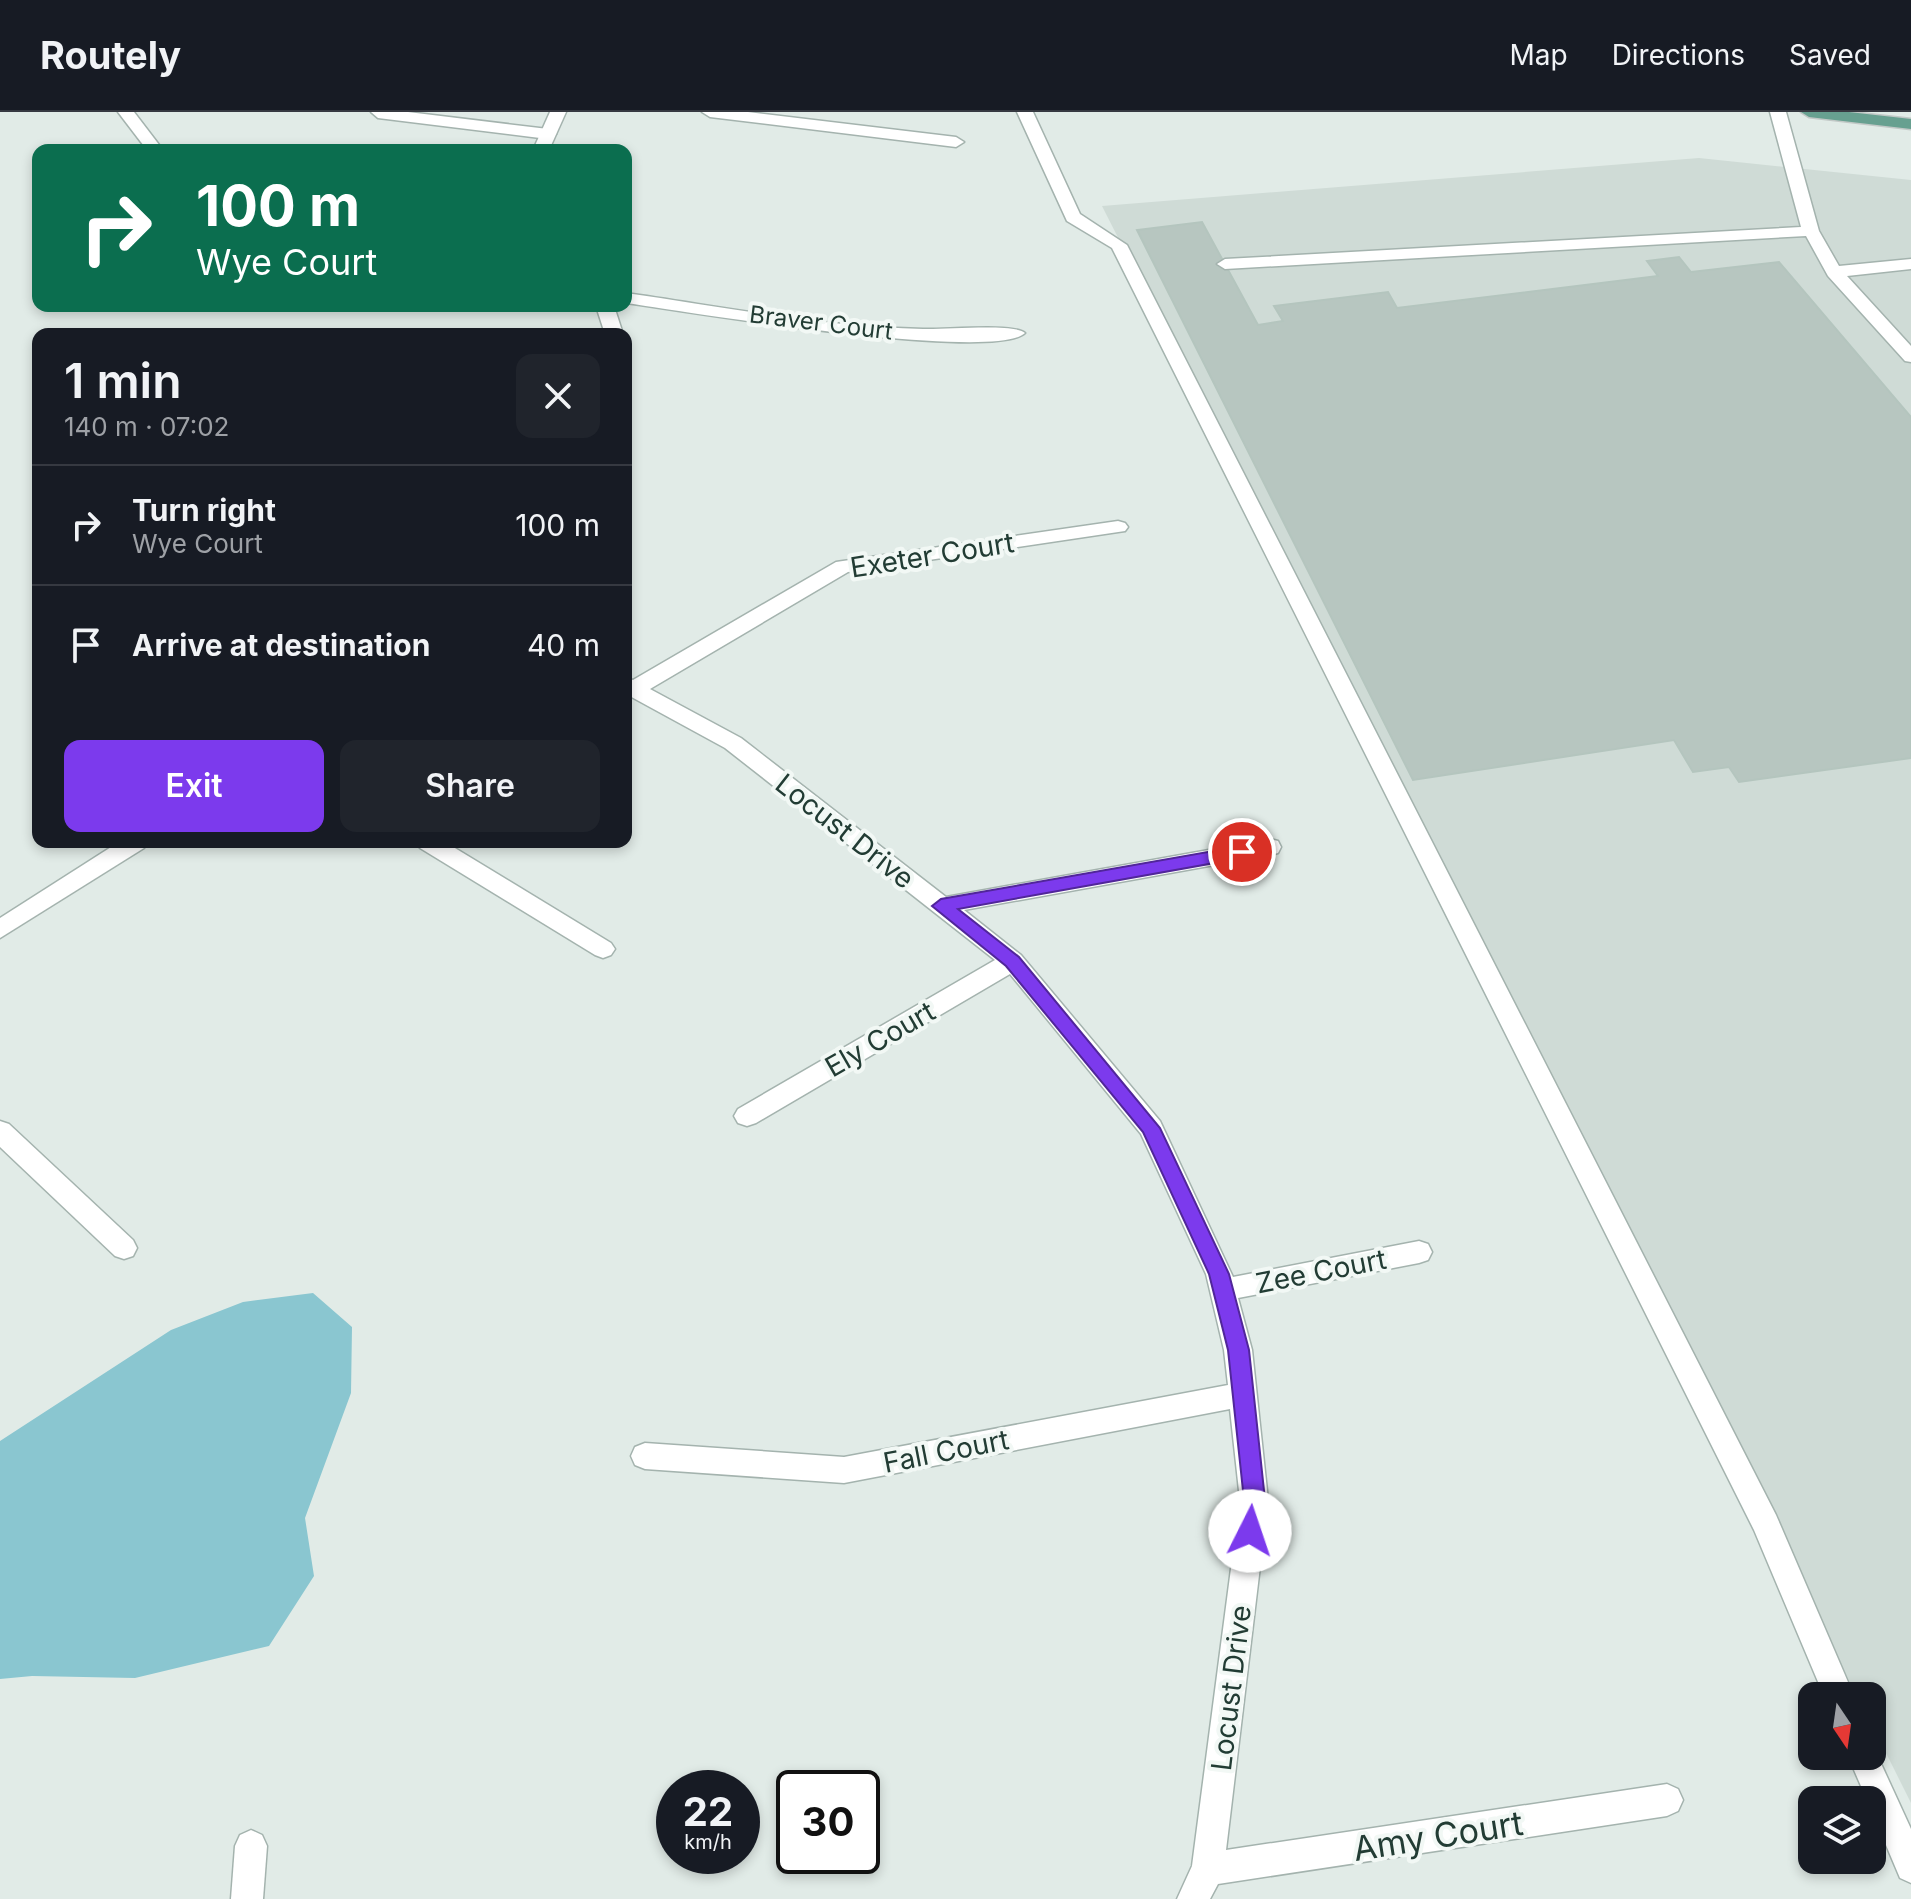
<!DOCTYPE html>
<meta charset="utf-8">
<style>
:root{--surface:#171b24;--page:#20242c;--text:#f1f3f6;--muted:#9ea1a6;--line:#363941;--accent:#7c3aed}
body{margin:0;font-family:Inter,sans-serif;background:var(--page);color:var(--text);height:100vh;display:flex;flex-direction:column;font-size:30px;white-space:nowrap}
*{box-sizing:border-box;margin:0}
p{font-size:26px;color:var(--muted)}
.icon{flex:none;width:44px;height:44px;fill:none;stroke:currentColor;stroke-width:2;stroke-linecap:round;stroke-linejoin:round}
.map{position:relative;flex:1;overflow:hidden}
.panel{position:absolute;left:32px;top:216px;width:600px;height:520px;display:flex;flex-direction:column;background:var(--surface);border-radius:16px;box-shadow:0 4px 12px #0003}
.panel>*{flex:none}
.top-card{position:absolute;left:32px;top:32px;width:600px;height:168px;border-radius:16px;box-shadow:0 4px 12px #0003;background:#0b6e4f;color:#fff;overflow:hidden}
.needle{width:52px;rotate:167deg}
.controls{position:absolute;left:1798px;top:1570px;display:grid;gap:16px}
.controls a{display:grid;place-items:center;width:88px;height:88px;border-radius:16px;background:var(--surface);box-shadow:0 4px 12px #0003;font-size:40px}
.speed{position:absolute;left:656px;top:1658px;display:flex;gap:16px;font-size:40px;font-weight:700;text-align:center}
.speed>*{display:grid;place-content:center;width:104px;height:104px;border-radius:50%;background:var(--surface);box-shadow:0 4px 12px #0003;line-height:1}
.speed small{font-size:20px;font-weight:400}
.speed .limit{border:4px solid #111;border-radius:12px;background:#fff;color:#111}
.pin{position:absolute;display:grid;place-items:center;width:68px;height:68px;color:#fff;margin:-34px;border:4px solid #fff;border-radius:50%;box-shadow:0 2px 8px #0007}
.me{position:absolute;width:88px;margin:-44px;rotate:4deg;stroke-linejoin:round;filter:drop-shadow(0 0 6px #0008)}
.turn{display:flex;align-items:center;gap:28px;height:168px;padding:0 32px;font-size:36px}
.turn .icon{width:104px;height:104px;stroke-width:2.5}
.turn b{display:block;font-size:56px;line-height:68px}
.round{display:grid;place-items:center;flex:none;width:84px;height:84px;border-radius:16px;background:var(--page)}
.headline{display:flex;align-items:center;justify-content:space-between;height:136px;padding:0 32px}
h1{font-size:48px;font-weight:600;line-height:60px}
.primary-button{display:flex;gap:16px;margin-top:auto;padding:16px 32px}
.primary-button a{flex:1;height:92px;border-radius:16px;background:var(--accent);color:#fff;font-size:32px;font-weight:600;line-height:92px;text-align:center}
.primary-button a+a{background:var(--page);color:var(--text)}
ul{padding:0;list-style:none}
li{display:flex;align-items:center;gap:24px;height:120px;padding:0 32px;border-top:2px solid var(--line)}
li div{flex:1}
li b{display:block;font-size:30px}
li em{font-style:normal}
header{display:flex;align-items:center;gap:48px;box-sizing:border-box;height:112px;padding:0 40px;background:var(--surface);border-bottom:2px solid var(--line)}
header strong{font-size:38px}
nav{display:flex;gap:44px;margin-inline-start:auto;font-size:28px}
.map>svg:first-child{display:block}
</style>
<header>
<strong>Routely</strong>
<nav><a>Map</a><a>Directions</a><a>Saved</a></nav>
</header>
<div class="map">
<svg width="1911" height="1787" viewBox="0 0 1911 1787">
<rect width="100%" height="100%" fill="#e1ebe7"/>
<polygon fill="#cfdbd6" points="1699,46 1911,68 1911,1691 1872,1613 1872,1584 1857,1584 1102,94"/>
<polygon fill="#8ac6d0" points="313,1181 352,1215 351,1281 305,1406 314,1464 269,1534 135,1566 32,1564 0,1567 0,1329 171,1218 243,1190"/>
<polygon fill="#b7c6c0" stroke="#b4c5be" stroke-width="2" points="1202,110 1258,213 1283,209 1274,194 1388,180 1397,196 1658,164 1647,149 1679,145 1691,160 1779,150 1911,305 1911,646 1739,670 1729,655 1693,660 1674,628 1413,668 1137,118"/>
<g fill="none" stroke-linecap="round" stroke-linejoin="round">
<defs>
<g id="service">
<polygon points="371,0 408,0 548,17 556,22 548,27 378,6"/>
<polygon points="1017,0 1033,0 1080,102 1127,133 1776,1403 1854,1584 1824,1584 1754,1418 1112,136 1067,109"/>
<polygon points="1770,0 1786,0 1819,119 1839,154 1911,147 1911,157 1847,164 1911,234 1911,250 1905,249 1828,164 1806,124 1225,157 1217,152 1225,147 1801,115"/>
<polygon points="1872,1632 1911,1717 1911,1771 1900,1766 1872,1700 1872,1688 1867,1688 1848,1644 1872,1644"/>
</g>
<g id="minor">
<polygon points="118,0 134,0 163,38 147,38"/>
<polygon points="550,0 566,0 549,38 533,38"/>
<polygon points="702,0 748,0 956,25 964,30 956,35 710,5"/>
<path d="M 626,181 C 724,195 824,215 923,217 C 942,218 1015,211 1025,221 C 995,251 681,199 626,191 Z"/>
<polygon points="596,194 614,194 623,222 605,222"/>
<polygon points="1118,409 1125,411 1128,415 1125,419 848,460 650,577 741,626 946,785 1270,727 1278,729 1281,735 1278,741 1270,743 964,798 1021,843 1160,1009 1233,1165 1419,1129 1428,1132 1432,1140 1428,1148 1419,1151 1238,1186 1252,1238 1268,1388 1226,1738 1667,1672 1678,1677 1683,1688 1678,1699 1667,1704 1218,1772 1210,1787 1177,1787 1192,1754 1240,1388 1230,1297 844,1371 645,1357 635,1353 631,1344 635,1335 645,1331 844,1345 1228,1273 1224,1238 1206,1162 1141,1022 1010,862 756,1011 747,1014 738,1011 734,1004 738,997 995,848 725,636 626,582 626,566 633,568 836,450"/>
<polygon points="119,730 147,730 144,736 0,826 0,806"/>
<polygon points="417,730 445,730 611,831 615,837 611,843 603,846 595,843 420,736"/>
<polygon points="0,1009 9,1012 133,1128 137,1136 133,1144 124,1147 115,1144 0,1035"/>
<polygon points="251,1718 262,1723 267,1734 263,1787 231,1787 235,1734 240,1723"/>
</g>
<polygon id="primary" points="1801,0 1849,0 1911,7 1911,17 1809,5"/>
</defs>
<use href="#service" stroke="#a4b3ae" stroke-width="3"/>
<use href="#minor" stroke="#a4b3ae" stroke-width="3"/>
<use href="#primary" stroke="#c1c8c6" stroke-width="3"/>
<use href="#service" fill="#fff" fill-rule="evenodd"/>
<use href="#minor" fill="#fff" fill-rule="evenodd"/>
<use href="#primary" fill="#67a090" fill-rule="evenodd"/>
</g>
<polygon fill="#7c3aed" stroke="#51269a" stroke-width="2" points="1242,734 1248,736 1250,740 1248,745 958,797 1019,845 1160,1016 1229,1162 1249,1238 1265,1388 1258,1426 1250,1429 1243,1426 1239,1419 1244,1388 1228,1238 1209,1162 1143,1020 1006,854 932,794 941,787"/>
<g text-anchor="middle" stroke-width="8" stroke-linejoin="round" paint-order="stroke">
<g font-size="24" fill="#223c34" stroke="#f2f8f5">
<text transform="translate(821 211) rotate(7)" y="8">Braver Court</text>
</g>
<g font-size="28" fill="#223c34" stroke="#f2f8f5">
<text transform="translate(932 443) rotate(-9)" y="10">Exeter Court</text>
<text transform="translate(845 719) rotate(38)" y="10">Locust Drive</text>
<text transform="translate(880 927) rotate(-30)" y="10">Ely Court</text>
<text transform="translate(1321 1159) rotate(-11)" y="10">Zee Court</text>
<text transform="translate(946 1339) rotate(-11)" y="10">Fall Court</text>
<text transform="translate(1231 1576) rotate(-83)" y="10">Locust Drive</text>
</g>
<g font-size="34" fill="#223c34" stroke="#f2f8f5">
<text transform="translate(1438 1724) rotate(-9)" y="12">Amy Court</text>
</g>
</g>
</svg>
<div class="controls">
<a><svg class="needle" viewBox="-14 -14 28 28"><path d="M0-13l5 13h-10z" fill="#e53935"/><path d="M0 13l5-13h-10z" fill="#9ea1a6"/></svg></a>
<a><svg class="icon" aria-label="layers" viewBox="0 0 24 24"><path d="M12 4l9 5-9 5-9-5zM3 14l9 5 9-5"/></svg></a>
</div>
<div class="speed"><div>22<small>km/h</small></div><div class="limit">30</div></div>
<div class="pin" style="left:1242px;top:740px;background:#d93025"><svg class="icon" aria-label="arrive" viewBox="0 0 24 24"><path d="M6 21V4h12l-3 4 3 4H6"/></svg></div>
<svg class="me" style="left:1250px;top:1419px" viewBox="-20 -20 40 40"><circle r="19" fill="#fff"/><path d="M0-13L10 11 0 6-10 11z" fill="#7c3aed"/></svg>
<div class="top-card">
<div class="turn"><svg class="icon" aria-label="right" viewBox="0 0 24 24"><path d="M7 20v-9h11M14 6l5 5-5 5"/></svg><div><b>100 m</b>Wye Court</div></div>
</div>
<section class="panel">
<div class="headline"><div><h1>1 min</h1><p>140 m · 07:02</p></div><a class="round"><svg class="icon" aria-label="close" viewBox="0 0 24 24"><path d="M6 6l12 12M18 6L6 18"/></svg></a></div>
<ul>
<li><svg class="icon" aria-label="right" viewBox="0 0 24 24"><path d="M7 20v-9h11M14 6l5 5-5 5"/></svg><div><b>Turn right</b><p>Wye Court</p></div><em>100 m</em></li>
<li><svg class="icon" aria-label="arrive" viewBox="0 0 24 24"><path d="M6 21V4h12l-3 4 3 4H6"/></svg><div><b>Arrive at destination</b></div><em>40 m</em></li>
</ul>
<div class="primary-button"><a>Exit</a><a>Share</a></div>
</section>
</div>
